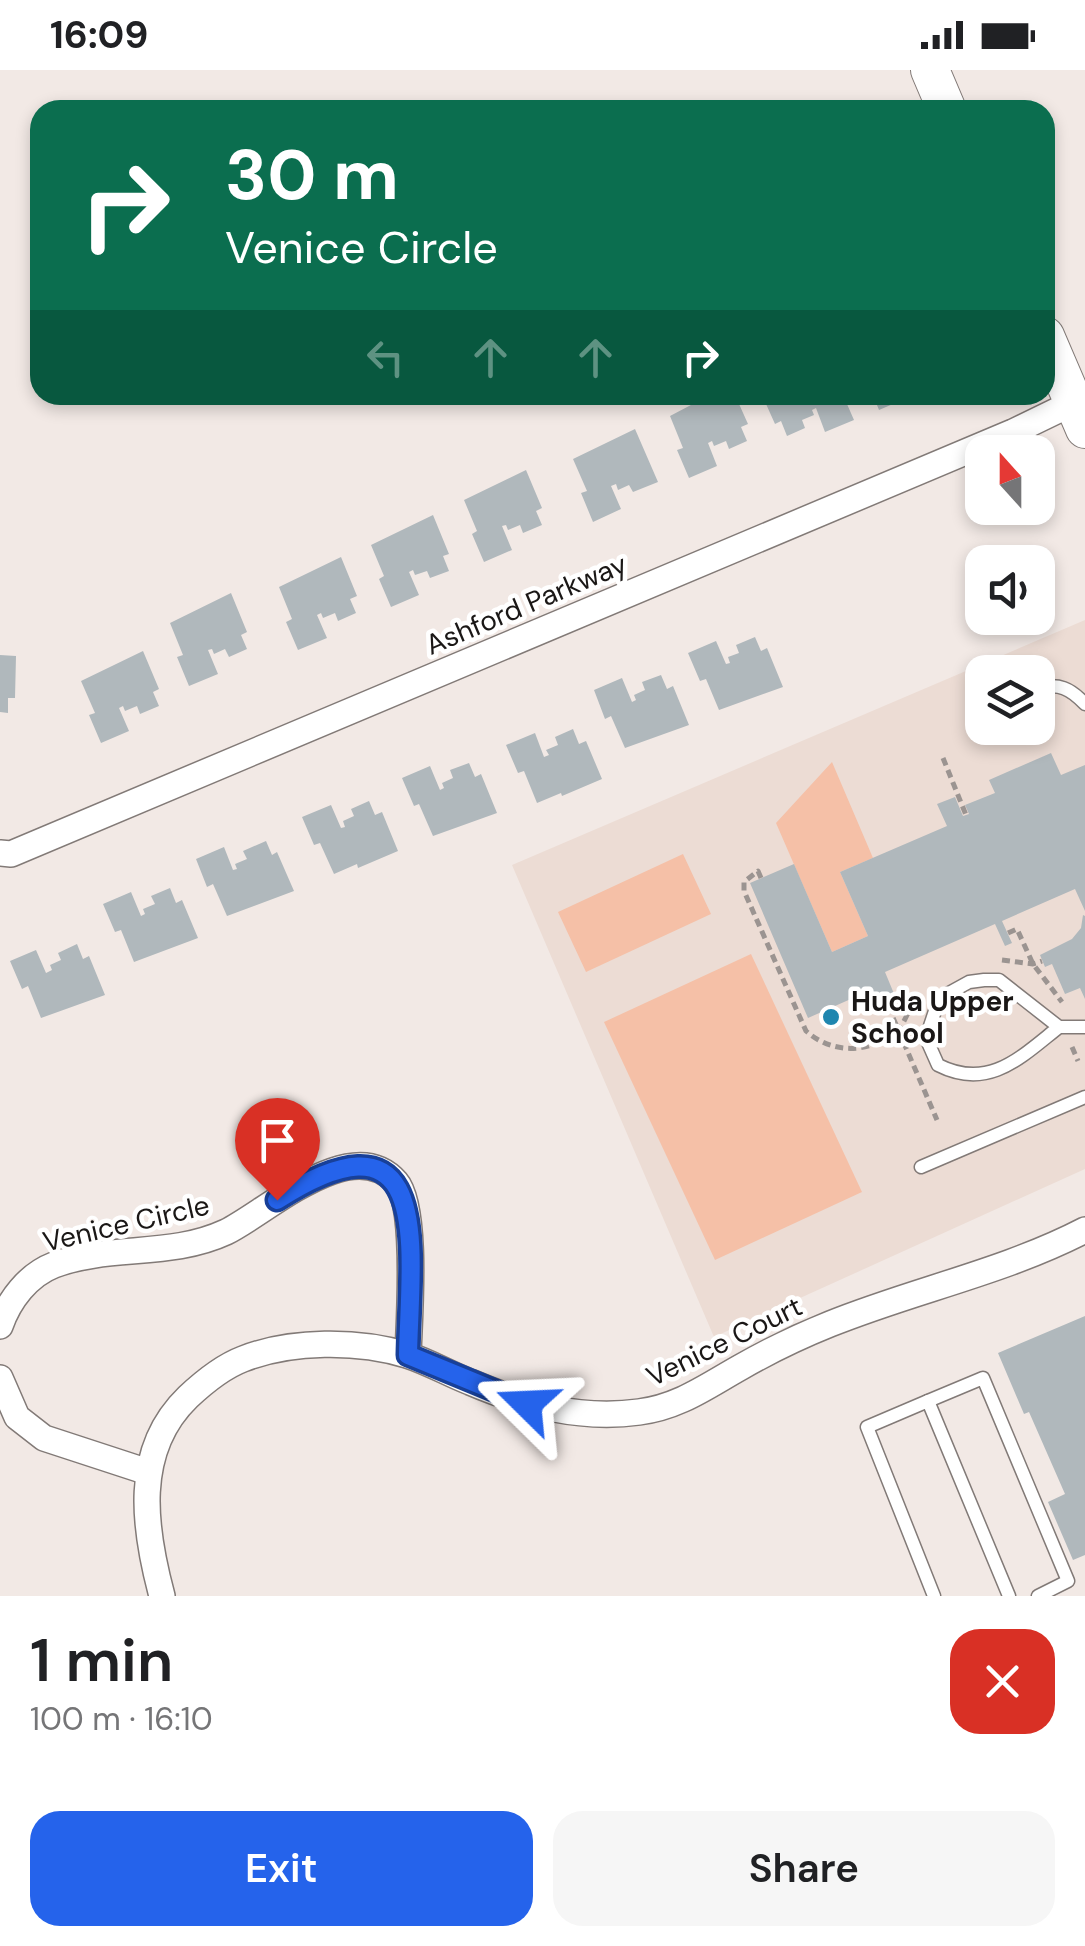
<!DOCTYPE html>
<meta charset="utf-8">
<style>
:root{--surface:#fff;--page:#f6f6f6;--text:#202124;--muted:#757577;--accent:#2563eb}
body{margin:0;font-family:"DM Sans",sans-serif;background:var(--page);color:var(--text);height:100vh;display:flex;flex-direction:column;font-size:38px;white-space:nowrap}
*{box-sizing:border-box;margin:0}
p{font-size:32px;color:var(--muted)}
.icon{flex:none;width:55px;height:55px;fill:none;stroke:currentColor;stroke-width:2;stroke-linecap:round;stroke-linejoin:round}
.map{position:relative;height:1526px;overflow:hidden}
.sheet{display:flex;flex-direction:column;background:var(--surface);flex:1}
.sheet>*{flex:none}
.banner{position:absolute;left:30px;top:30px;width:1025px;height:305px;border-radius:30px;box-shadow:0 5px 15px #0003;background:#0b6e4f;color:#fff;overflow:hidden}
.needle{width:65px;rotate:339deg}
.controls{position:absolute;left:965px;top:365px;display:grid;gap:20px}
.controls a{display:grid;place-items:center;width:90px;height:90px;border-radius:20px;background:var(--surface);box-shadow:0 5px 15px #0003;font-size:50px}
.pin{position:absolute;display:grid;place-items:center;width:85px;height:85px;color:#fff;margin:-102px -42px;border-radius:50% 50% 50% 0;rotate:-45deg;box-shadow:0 0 10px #0007}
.pin .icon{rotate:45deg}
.me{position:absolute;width:110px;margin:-55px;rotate:291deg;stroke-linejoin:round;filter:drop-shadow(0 0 8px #0008)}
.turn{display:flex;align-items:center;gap:35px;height:210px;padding:0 30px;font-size:45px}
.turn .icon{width:130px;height:130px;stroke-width:2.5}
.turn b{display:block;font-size:70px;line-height:85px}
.lanes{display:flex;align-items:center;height:95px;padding:0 30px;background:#0003;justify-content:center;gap:50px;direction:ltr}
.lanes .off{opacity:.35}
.round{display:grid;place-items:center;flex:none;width:105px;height:105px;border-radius:30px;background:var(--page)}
.summary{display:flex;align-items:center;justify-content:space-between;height:170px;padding:0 30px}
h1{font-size:60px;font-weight:600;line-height:75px}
.button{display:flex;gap:20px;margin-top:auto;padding:20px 30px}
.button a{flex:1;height:115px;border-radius:30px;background:var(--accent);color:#fff;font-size:40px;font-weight:600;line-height:115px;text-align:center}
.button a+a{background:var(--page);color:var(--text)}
.status{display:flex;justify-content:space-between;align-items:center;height:70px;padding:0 50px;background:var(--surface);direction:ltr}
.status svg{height:28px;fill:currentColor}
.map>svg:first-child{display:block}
</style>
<div class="status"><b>16:09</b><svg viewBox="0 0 49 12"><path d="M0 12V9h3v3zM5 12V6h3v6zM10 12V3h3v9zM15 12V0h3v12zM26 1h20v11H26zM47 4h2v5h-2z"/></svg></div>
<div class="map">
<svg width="1085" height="1526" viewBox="0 0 1085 1526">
<rect width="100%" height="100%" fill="#f2e9e5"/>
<path fill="#ecdcd4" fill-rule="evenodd" d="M 1085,550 L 1085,1099 L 714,1267 L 512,795 ZM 982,602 L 1038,602 L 1038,658 L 982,658 Z"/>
<g fill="#f5c0a7">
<polygon points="832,692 873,788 840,802 868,866 832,882 776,753"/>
<polygon points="683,784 711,844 586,902 558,842"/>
<polygon points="751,884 862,1122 715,1190 604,952"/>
</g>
<g fill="#b0b8bc">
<polygon points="710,325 735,325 748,354 741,357 747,371 729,379 726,371 714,376 712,371 708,373 717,396 689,408 677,380 683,378 670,346"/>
<polygon points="762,325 843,325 854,350 825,362 816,338 812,340 814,345 802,350 805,358 787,366 781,351 775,354"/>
<polygon points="873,325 906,325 907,328 879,340"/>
<polygon points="635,359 658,412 633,422 629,415 618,420 616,414 611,416 621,439 593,452 581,423 587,421 573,389"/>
<polygon points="526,400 542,438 536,441 542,455 523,463 520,455 508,460 506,455 502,456 512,480 484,492 472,464 477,461 464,430"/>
<polygon points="433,445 449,484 443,486 449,501 430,508 427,501 415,505 413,500 409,502 419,525 391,537 379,509 384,506 371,475"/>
<polygon points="341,487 357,526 350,529 356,543 338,551 335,543 323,548 321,543 317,545 327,568 298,580 286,552 292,549 279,517"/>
<polygon points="231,523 247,562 241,565 247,579 229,587 225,579 214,584 212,579 208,580 218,604 189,616 177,587 183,585 170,553"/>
<polygon points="755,567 761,581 767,578 783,617 719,640 706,609 700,611 688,583 716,571 726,594 730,593 728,587 739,583 736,575"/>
<polygon points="143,581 159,619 153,622 159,636 140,644 137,636 125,641 123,636 119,638 129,661 101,673 89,645 95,643 81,611"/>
<polygon points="0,585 16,586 15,628 8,628 8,643 0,642"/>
<polygon points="661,605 667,619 673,616 689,655 625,678 611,646 605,649 594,620 622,608 632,632 636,630 634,625 645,620 642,612"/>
<polygon points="573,659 579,674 586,671 602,709 562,726 561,723 537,733 524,701 518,703 506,675 535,663 544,687 549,685 546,680 558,675 555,667"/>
<polygon points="1051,683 1061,705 1085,695 1085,841 1075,819 1002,851 1012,873 1005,876 995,854 885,902 897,931 879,939 871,920 808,948 750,813 794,794 832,882 868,866 840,802 947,756 937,734 955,727 963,746 969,744 965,735 995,723 989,710"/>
<polygon points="469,693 475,707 481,704 497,743 433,766 419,734 414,736 402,708 430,696 440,720 444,718 442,713 453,708 450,700"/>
<polygon points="369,731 375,745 382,742 398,781 358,798 357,794 334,804 320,773 314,775 302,747 331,735 341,758 345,757 343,751 354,746 351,739"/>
<polygon points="266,771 272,785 277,782 294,821 227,846 213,814 207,817 196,789 224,777 233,800 237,799 235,794 247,789 243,781"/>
<polygon points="170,818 176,833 182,830 198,868 134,892 121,860 115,862 103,834 131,822 141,846 145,844 143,839 155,834 151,826"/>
<polygon points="1083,845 1085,846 1085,929 1080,918 1065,924 1052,894 1045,897 1040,885 1072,869 1081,858"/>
<polygon points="77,874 83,889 89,886 105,925 41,948 28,916 22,919 10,891 36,880 46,903 52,900 50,895 61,890 58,883"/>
<polygon points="1085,1246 1085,1485 1073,1490 1048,1432 1065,1424 1029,1342 1024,1344 998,1283"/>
</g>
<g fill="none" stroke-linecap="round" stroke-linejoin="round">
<defs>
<g id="lane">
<path d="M 1038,619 C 1058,612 1071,619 1085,634"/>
<path d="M 1059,957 C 1021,987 989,1021 938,995 L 926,968 L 937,935 L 949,923 L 969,912 L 984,910 L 999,910 L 1059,957 L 1085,957"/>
<polyline points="921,1097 1085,1027"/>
<polyline points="928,1331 983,1308 1068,1511 1038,1526"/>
<polyline points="934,1526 867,1357 928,1331 1009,1526"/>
</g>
<g id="street">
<polyline points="0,783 11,784 1013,362 1085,327"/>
<path d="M 0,1256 C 9,1230 28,1205 54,1195 C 110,1174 170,1188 226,1162 C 267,1142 352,1062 396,1112 C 418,1137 409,1250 408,1285"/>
<polyline points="0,1308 17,1347 44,1368 148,1402"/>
<path d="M 162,1526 C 144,1459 132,1381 188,1327 C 204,1312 222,1297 243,1289 C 291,1270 358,1270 407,1285 C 429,1292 449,1304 470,1312 C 524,1335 580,1350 639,1342 C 679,1337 707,1316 741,1297 C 769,1281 800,1266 830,1254 C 914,1220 1004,1202 1085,1160"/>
</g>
<g id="secondary">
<polyline points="930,0 947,40"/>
<polyline points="1045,266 1085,359"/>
</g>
</defs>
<use href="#lane" stroke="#827a77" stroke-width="15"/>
<use href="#street" stroke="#827a77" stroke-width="28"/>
<use href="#secondary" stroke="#827a77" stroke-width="40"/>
<g stroke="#9b9491" stroke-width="5" stroke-dasharray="8 5" stroke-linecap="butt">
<polyline points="943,688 966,745"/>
<path d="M 761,808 L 758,801 L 744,812 L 744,821 L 806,961 C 832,984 868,984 896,962 C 905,954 909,937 917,927"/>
<polyline points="1008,863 1017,859 1033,894 1062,932"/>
<polyline points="1002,890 1033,894 1042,891"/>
<polyline points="888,936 937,1050"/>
<polyline points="1072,977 1078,991"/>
</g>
<use href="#lane" stroke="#fff" stroke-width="12"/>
<use href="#street" stroke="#fff" stroke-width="25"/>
<use href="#secondary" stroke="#fff" stroke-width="38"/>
</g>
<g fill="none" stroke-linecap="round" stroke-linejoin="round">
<defs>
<path id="route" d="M 277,1130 C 436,1028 410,1182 408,1285 L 527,1334"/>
</defs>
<use href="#route" stroke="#184099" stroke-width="25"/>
<use href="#route" stroke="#2563eb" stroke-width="18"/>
</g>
<circle fill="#1f86af" stroke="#fff" stroke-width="4" cx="831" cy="947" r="10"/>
<g text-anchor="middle" stroke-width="9" stroke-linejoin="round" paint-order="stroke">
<g font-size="28" fill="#1a1716" stroke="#fff">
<text transform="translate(526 534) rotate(-23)" y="10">Ashford Parkway</text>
<text transform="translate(126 1153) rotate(-13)" y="10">Venice Circle</text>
<text transform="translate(724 1271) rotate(-26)" y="10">Venice Court</text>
</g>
<g font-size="28" font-weight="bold" fill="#1a1716" stroke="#fff" text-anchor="start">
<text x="851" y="941">Huda Upper<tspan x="851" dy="32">School</tspan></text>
</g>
</g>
</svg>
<div class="controls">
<a><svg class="needle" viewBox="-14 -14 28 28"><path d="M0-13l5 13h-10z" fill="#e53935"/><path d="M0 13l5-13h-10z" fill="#757577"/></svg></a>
<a><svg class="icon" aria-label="sound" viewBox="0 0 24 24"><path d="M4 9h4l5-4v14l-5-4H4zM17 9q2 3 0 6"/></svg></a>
<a><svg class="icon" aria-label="layers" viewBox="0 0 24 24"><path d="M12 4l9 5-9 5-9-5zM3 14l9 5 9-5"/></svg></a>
</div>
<div class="pin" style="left:277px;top:1130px;background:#d93025"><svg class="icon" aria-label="arrive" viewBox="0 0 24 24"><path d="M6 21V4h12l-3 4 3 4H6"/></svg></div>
<svg class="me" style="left:527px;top:1334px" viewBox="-20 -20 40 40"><path d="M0-17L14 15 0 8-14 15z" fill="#2563eb" stroke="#fff" stroke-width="4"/></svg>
<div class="banner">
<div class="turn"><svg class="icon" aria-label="right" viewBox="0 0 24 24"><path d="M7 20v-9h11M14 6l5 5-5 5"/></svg><div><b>30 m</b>Venice Circle</div></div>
<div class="lanes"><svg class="icon off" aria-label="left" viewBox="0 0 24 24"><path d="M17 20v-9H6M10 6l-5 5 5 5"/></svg><svg class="icon off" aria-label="ahead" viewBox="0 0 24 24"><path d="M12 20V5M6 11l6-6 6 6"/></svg><svg class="icon off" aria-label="ahead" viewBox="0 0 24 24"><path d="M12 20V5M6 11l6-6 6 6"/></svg><svg class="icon" aria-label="right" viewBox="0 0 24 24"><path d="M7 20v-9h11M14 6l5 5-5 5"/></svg></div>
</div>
</div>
<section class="sheet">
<div class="summary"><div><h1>1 min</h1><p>100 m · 16:10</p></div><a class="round" style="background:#d93025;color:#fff"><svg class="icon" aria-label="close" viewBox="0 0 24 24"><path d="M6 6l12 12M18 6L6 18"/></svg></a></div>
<div class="button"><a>Exit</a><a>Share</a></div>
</section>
